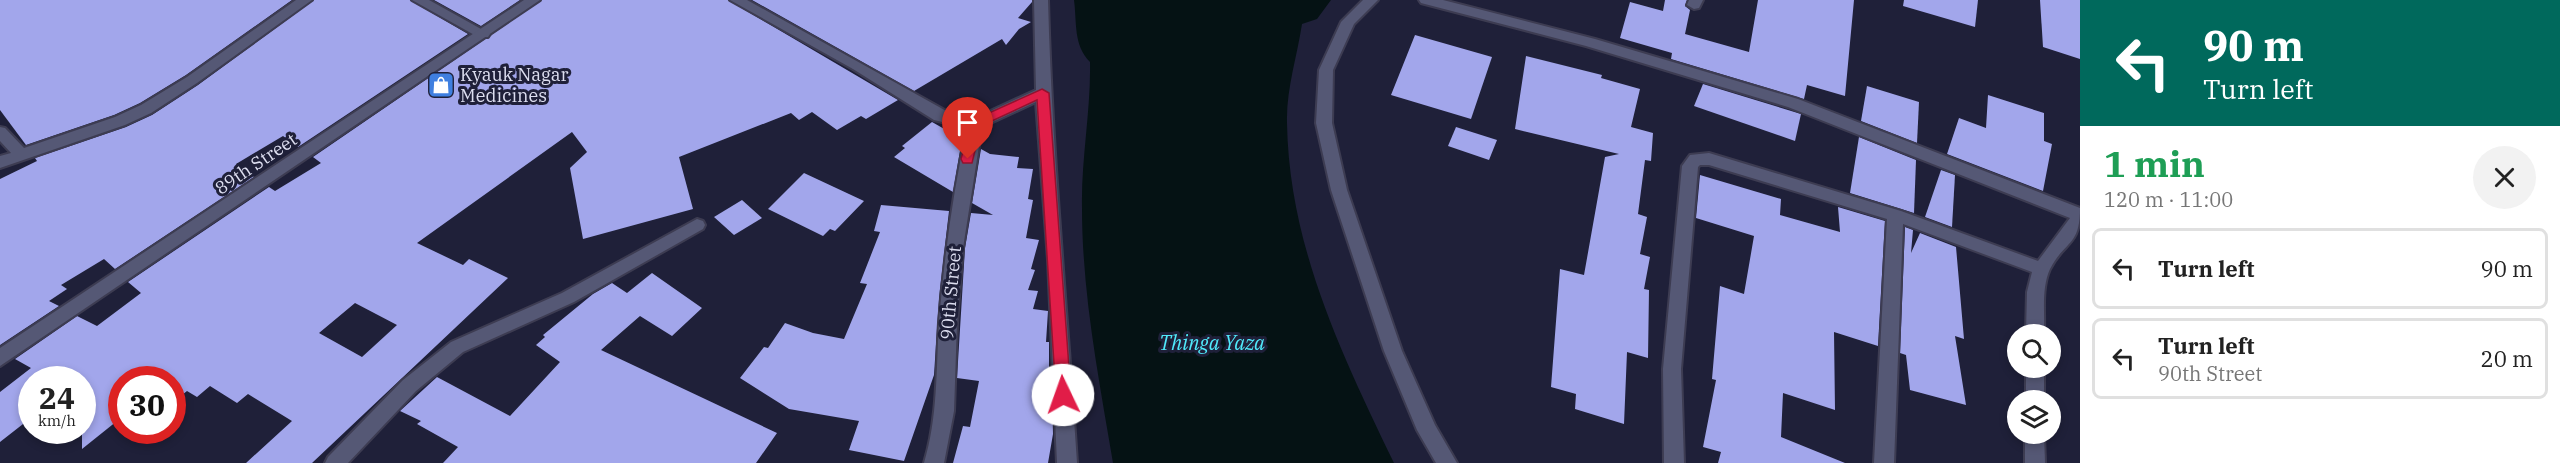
<!DOCTYPE html>
<meta charset="utf-8">
<style>
:root{--surface:#fff;--page:#f2f2f2;--text:#222;--muted:#767676;--line:#e0e0e0}
body{margin:0;font-family:"IBM Plex Serif",serif;background:var(--page);color:var(--text);height:100vh;display:flex;flex-direction:column;font-size:22px;white-space:nowrap}
*{box-sizing:border-box;margin:0}
p{font-size:20px;color:var(--muted)}
.icon{flex:none;width:33px;height:33px;fill:none;stroke:currentColor;stroke-width:2;stroke-linecap:round;stroke-linejoin:round}
.map{position:relative;flex:1;overflow:hidden}
.drawer{display:flex;flex-direction:column;background:var(--surface);width:480px}
.drawer>*{flex:none}
.hud{background:#00695c;color:#fff;overflow:hidden}
.tools{position:absolute;left:2007px;top:324px;display:grid;gap:12px}
.tools a{display:grid;place-items:center;width:54px;height:54px;border-radius:50%;background:var(--surface);box-shadow:0 3px 9px #0003;font-size:30px}
.speed{position:absolute;left:18px;top:366px;display:flex;gap:12px;font-size:30px;font-weight:700;text-align:center}
.speed>*{display:grid;place-content:center;width:78px;height:78px;border-radius:50%;background:var(--surface);box-shadow:0 3px 9px #0003;line-height:1}
.speed small{font-size:15px;font-weight:400}
.speed .limit{border:9px solid #d22;background:#fff;color:#111}
.pin{position:absolute;display:grid;place-items:center;width:51px;height:51px;color:#fff;margin:-62px -26px;border-radius:50% 50% 50% 0;rotate:-45deg;box-shadow:0 0 6px #0007}
.pin .icon{rotate:45deg}
.me{position:absolute;width:66px;margin:-33px;rotate:357deg;stroke-linejoin:round;filter:drop-shadow(0 0 4px #0008)}
.turn{display:flex;align-items:center;gap:21px;height:126px;padding:0 24px;font-size:27px}
.turn .icon{width:78px;height:78px;stroke-width:2.5}
.turn b{display:block;font-size:42px;line-height:51px}
.round{display:grid;place-items:center;flex:none;width:63px;height:63px;border-radius:32px;background:var(--page)}
.head{display:flex;align-items:center;justify-content:space-between;height:102px;padding:0 24px}
h1{font-size:36px;font-weight:700;line-height:45px;color:#1e9e55}
ul{padding:0;list-style:none}
li{display:flex;align-items:center;gap:18px;height:81px;margin:0 12px 9px;padding:0 12px;border:3px solid var(--line);border-radius:9px}
li div{flex:1}
li b{display:block;font-size:22px}
li em{font-style:normal}
main{display:flex;flex:1;min-height:0}
.map>svg:first-child{display:block}
</style>
<main>
<div class="map">
<svg width="2080" height="463" viewBox="0 0 2080 463">
<rect width="100%" height="100%" fill="#1f2039"/>
<path fill="#051214" d="M 1074,0 L 1331,0 L 1317,19 L 1302,24 C 1297,57 1286,90 1287,123 C 1289,246 1342,355 1394,463 L 1113,463 C 1099,379 1082,294 1082,208 C 1081,159 1091,111 1090,62 C 1073,45 1077,22 1074,0 Z"/>
<g fill="#a2a6eb" fill-rule="evenodd">
<polygon points="0,0 292,0 186,75 140,103 114,115 26,145 0,110"/>
<polygon points="314,0 410,0 468,34 298,147 283,136 236,164 254,177 115,269 104,259 61,285 67,289 49,301 59,306 0,345 0,179 37,161 35,158 126,127 152,115 198,85"/>
<polygon points="434,0 520,0 481,26"/>
<path d="M 542,0 L 728,0 L 898,100 L 866,119 L 861,116 L 837,130 L 812,112 L 799,120 L 791,113 L 679,157 L 693,209 L 583,239 L 570,168 L 587,152 L 572,132 L 417,243 L 463,265 L 469,259 L 508,278 L 312,463 L 246,463 L 292,421 L 248,394 L 237,403 L 210,386 L 197,397 L 187,391 L 172,403 L 172,380 L 122,380 L 122,417 L 82,449 L 82,380 L 32,380 L 32,417 L 0,442 L 0,392 L 31,368 L 15,359 L 77,316 L 97,326 L 141,293 L 128,282 L 269,187 L 275,191 L 321,163 L 313,157 ZM 355,303 L 397,325 L 362,357 L 319,333 Z"/>
<polygon points="752,0 1032,0 1032,2 1018,18 1031,22 1019,29 1006,45 1002,39 914,91"/>
<polygon points="1665,0 1687,0 1685,6 1690,10 1685,34 1749,52 1758,0 1854,0 1845,96 1807,85 1804,99 1671,59 1672,53 1620,38 1630,2 1663,11"/>
<polygon points="1904,0 1978,0 1975,27 1903,6"/>
<polygon points="2040,0 2080,0 2080,59 2043,47"/>
<polygon points="1415,35 1492,57 1471,119 1391,95"/>
<polygon points="1526,56 1602,75 1601,78 1640,89 1631,127 1653,133 1651,161 1645,160 1638,214 1647,217 1640,254 1650,257 1644,289 1649,290 1648,358 1627,352 1624,424 1575,409 1576,394 1551,387 1560,269 1584,275 1605,157 1619,154 1515,129"/>
<polygon points="1703,84 1801,114 1795,141 1694,106"/>
<polygon points="1867,86 1919,102 1917,143 1861,121"/>
<polygon points="1988,95 2044,113 2044,141 2052,144 2043,191 1947,154 1959,118 1986,128"/>
<polygon points="932,122 962,139 953,192 894,157 905,148 902,146"/>
<polygon points="1456,127 1497,140 1489,160 1448,146"/>
<polygon points="1859,137 1916,160 1914,213 1850,193"/>
<polygon points="981,149 990,154 1019,157 1017,168 1033,169 1028,199 1033,200 1026,238 1039,240 1031,269 1035,270 1028,290 1038,291 1033,309 1048,311 1046,342 1049,342 1049,392 1052,392 1053,434 1048,463 953,463 963,426 970,427 979,381 957,378 965,248 971,213 993,215 972,203"/>
<polygon points="1941,170 1955,175 1952,227 1925,217"/>
<polygon points="804,173 864,201 835,231 830,229 823,236 768,209"/>
<polygon points="1700,175 1781,199 1780,215 1840,232 1838,207 1885,221 1878,346 1834,332 1835,410 1783,393 1781,437 1845,463 1718,463 1721,452 1703,447 1716,380 1712,379 1720,286 1744,294 1754,236 1696,218"/>
<polygon points="742,200 762,218 734,235 714,217"/>
<polygon points="881,205 949,211 939,298 934,375 904,461 849,450 859,421 789,409 740,378 764,347 768,348 785,323 813,333 844,339 867,284 860,283 880,232 874,231"/>
<polygon points="1905,227 1913,230 1911,253 1920,233 1956,247 1964,339 1955,336 1966,405 1910,390 1906,355 1900,353"/>
<polygon points="652,273 702,308 672,336 640,316 601,350 777,433 756,463 443,463 458,447 417,424 421,421 400,411 437,377 510,416 560,362 536,345 545,337 543,335 593,294 612,283 627,293"/>
</g>
<g fill="none" stroke-linecap="round" stroke-linejoin="round">
<defs>
<g id="minor">
<polygon points="296,0 312,0 197,83 151,113 125,125 0,168 0,156 11,153 0,141 0,127 5,128 24,148 115,117 141,105 187,77"/>
<polygon points="412,0 429,0 490,34 488,37 478,37"/>
<path d="M 730,0 L 747,0 L 957,117 L 973,119 L 1036,90 L 1034,0 L 1048,0 C 1052,154 1067,309 1077,463 L 1057,463 L 1048,260 L 1036,102 L 982,127 L 963,248 L 957,323 L 954,411 L 944,463 L 924,463 C 938,417 936,370 939,323 C 944,257 953,192 967,128 L 934,120 L 853,69 Z"/>
<polygon points="1363,0 1378,0 1354,24 1333,70 1332,123 1347,190 1402,351 1435,425 1457,463 1436,463 1417,430 1384,351 1331,190 1316,123 1319,70 1341,22"/>
<path d="M 1419,0 L 1443,0 L 1595,39 L 1798,99 L 2080,208 C 2080,247 2065,240 2050,269 C 2041,289 2045,313 2044,334 L 2026,334 L 2027,292 L 2032,272 L 1903,224 L 1894,463 L 1874,463 L 1887,219 L 1709,165 L 1700,165 L 1698,167 L 1681,369 L 1684,463 L 1664,463 L 1663,369 L 1682,166 L 1690,155 L 1709,153 L 1901,211 L 2038,261 L 2070,218 L 1788,107 L 1586,46 L 1421,3 Z"/>
<polygon points="1689,0 1703,0 1699,8 1694,9 1687,5"/>
<polygon points="697,219 703,221 705,225 703,229 574,302 463,352 416,391 348,463 325,463 328,457 403,380 451,342 562,293"/>
<rect x="2026" y="368" width="18" height="32"/>
<polygon points="2025,434 2044,434 2045,463 2025,463"/>
</g>
<polygon id="secondary" points="524,0 540,0 0,366 0,348"/>
</defs>
<use href="#minor" stroke="#3d3c52" stroke-width="4"/>
<use href="#secondary" stroke="#3d3c52" stroke-width="4"/>
<use href="#minor" fill="#555875" fill-rule="evenodd"/>
<use href="#secondary" fill="#555875" fill-rule="evenodd"/>
</g>
<polygon fill="#e11d48" stroke="#92132f" stroke-width="1.5" points="1042,89 1049,93 1071,395 1063,402 1056,395 1037,100 981,126 972,163 963,163 961,159 971,121"/>
<defs>
<symbol id="shop-square" viewBox="-11 -11 22 22"><rect x="-9" y="-9" width="18" height="18" rx="4" fill="#3f7fe0" stroke="#1f2039"/><path d="M-5-2.5h2.3a2.7 3.5 0 0 1 5.4 0H5L5.5 6h-11ZM-1.5-2.5h3a1.5 2.3 0 0 0-3 0Z" fill="#fff"/></symbol>
</defs>
<g fill-rule="evenodd">
<use href="#shop-square" x="426" y="70" width="30" height="30"/>
</g>
<g text-anchor="middle" stroke-width="6" stroke-linejoin="round" paint-order="stroke">
<g font-size="18" fill="#dddef0" stroke="#1f2039" text-anchor="start">
<text x="460" y="81">Kyauk Nagar<tspan x="460" dy="21">Medicines</tspan></text>
</g>
<g font-size="18" fill="#dddef0" stroke="#1f2039">
<text transform="translate(256 164) rotate(-34)" y="6">89th Street</text>
<text transform="translate(951 293) rotate(-85)" y="6">90th Street</text>
</g>
<g font-size="20" font-style="italic" fill="#50eafc" stroke="#1f2039">
<text x="1212" y="350">Thinga Yaza</text>
</g>
</g>
</svg>
<div class="tools">
<a><svg class="icon" aria-label="search" viewBox="0 0 24 24"><circle cx="10" cy="10" r="6"/><path d="M15 15l6 6"/></svg></a>
<a><svg class="icon" aria-label="layers" viewBox="0 0 24 24"><path d="M12 4l9 5-9 5-9-5zM3 14l9 5 9-5"/></svg></a>
</div>
<div class="speed"><div>24<small>km/h</small></div><div class="limit">30</div></div>
<div class="pin" style="left:968px;top:159px;background:#d93025"><svg class="icon" aria-label="arrive" viewBox="0 0 24 24"><path d="M6 21V4h12l-3 4 3 4H6"/></svg></div>
<svg class="me" style="left:1063px;top:395px" viewBox="-20 -20 40 40"><circle r="19" fill="#fff"/><path d="M0-13L10 11 0 6-10 11z" fill="#e11d48"/></svg>
</div>
<section class="drawer">
<div class="hud">
<div class="turn"><svg class="icon" aria-label="left" viewBox="0 0 24 24"><path d="M17 20v-9H6M10 6l-5 5 5 5"/></svg><div><b>90 m</b>Turn left</div></div>
</div>
<div class="head"><div><h1>1 min</h1><p>120 m · 11:00</p></div><a class="round"><svg class="icon" aria-label="close" viewBox="0 0 24 24"><path d="M6 6l12 12M18 6L6 18"/></svg></a></div>
<ul>
<li><svg class="icon" aria-label="left" viewBox="0 0 24 24"><path d="M17 20v-9H6M10 6l-5 5 5 5"/></svg><div><b>Turn left</b></div><em>90 m</em></li>
<li><svg class="icon" aria-label="left" viewBox="0 0 24 24"><path d="M17 20v-9H6M10 6l-5 5 5 5"/></svg><div><b>Turn left</b><p>90th Street</p></div><em>20 m</em></li>
</ul>
</section>
</main>
